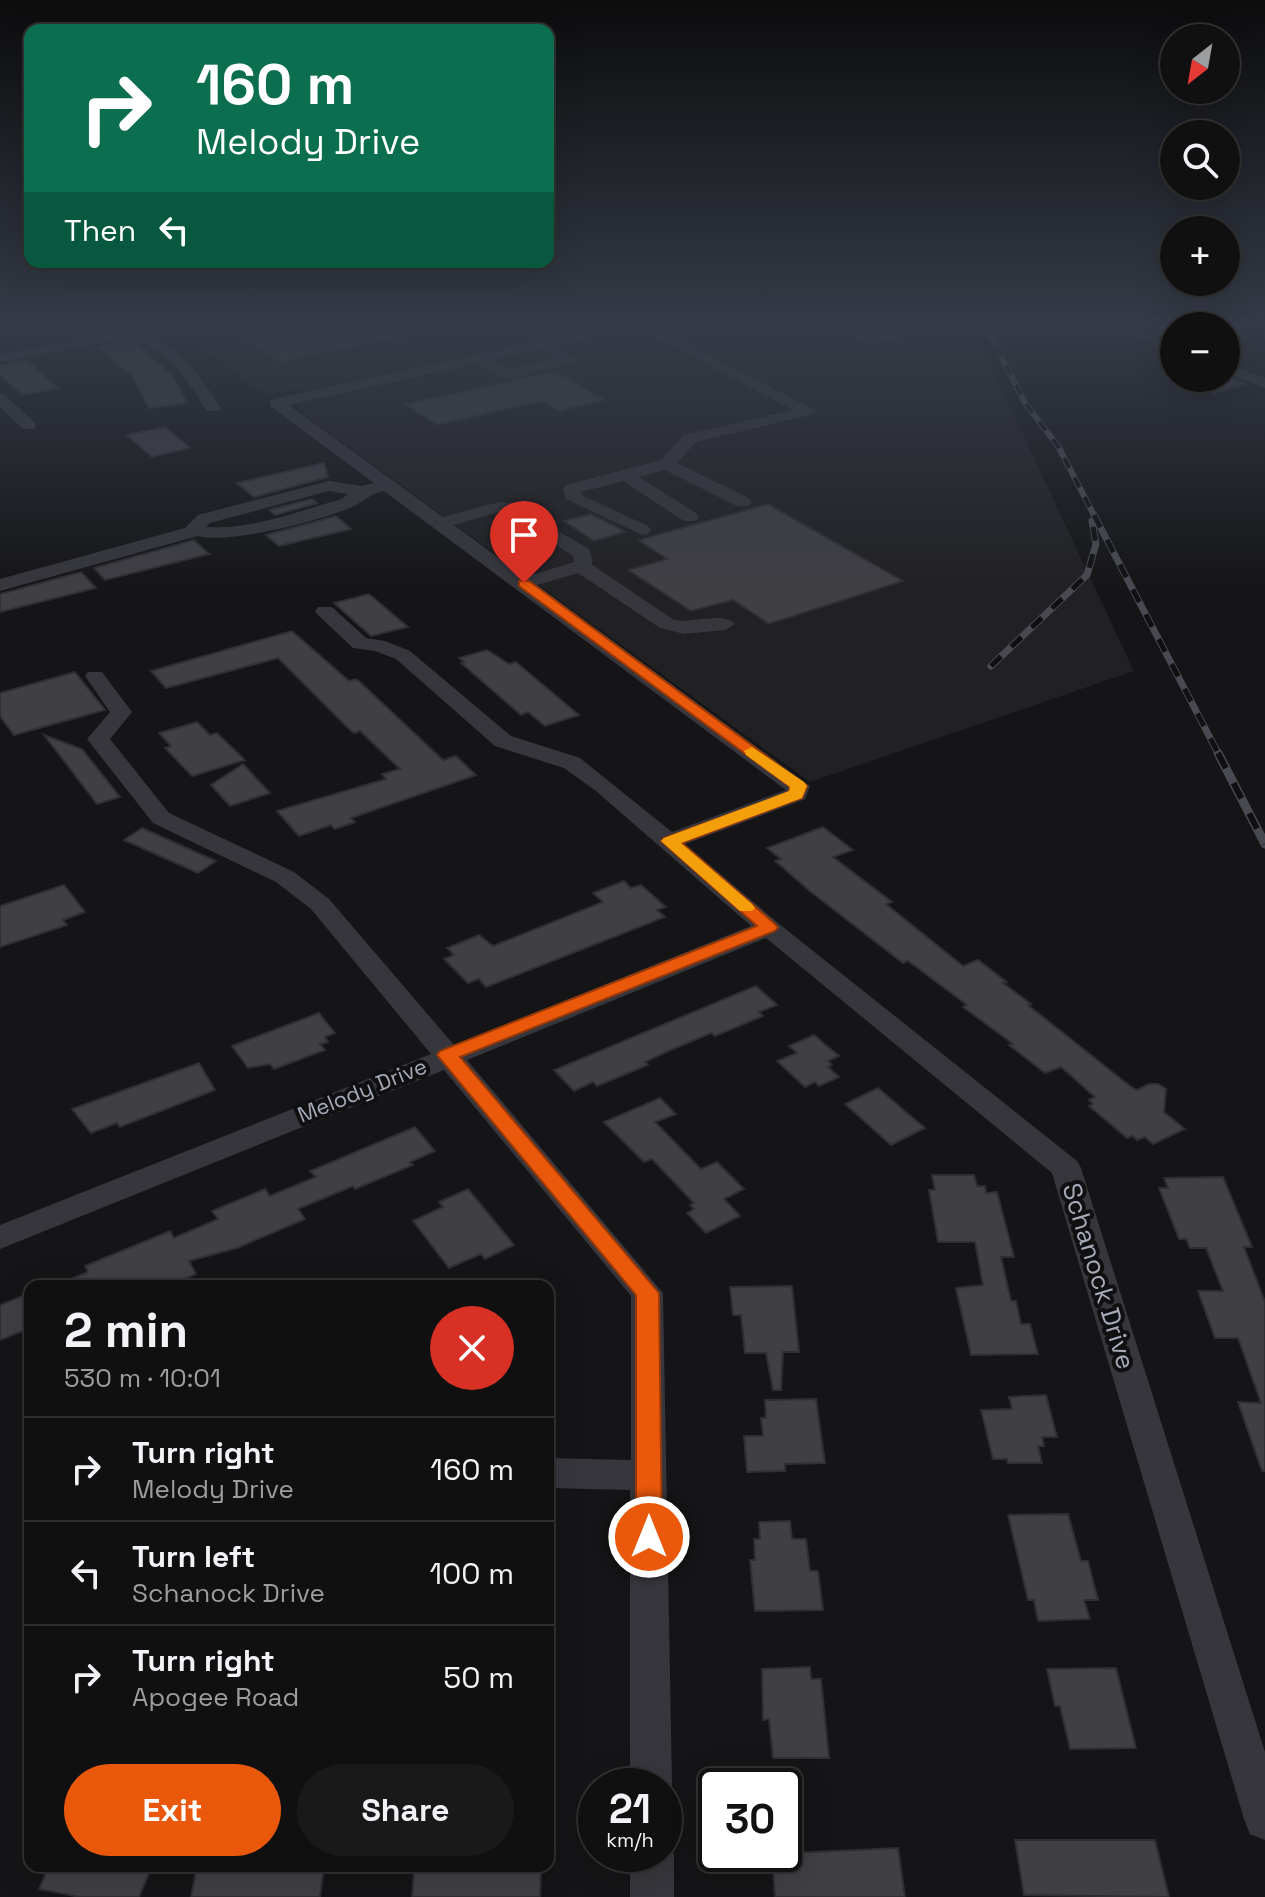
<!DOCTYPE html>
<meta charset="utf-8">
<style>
:root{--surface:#101011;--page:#19191a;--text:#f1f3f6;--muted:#9c9d9f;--line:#303031;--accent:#ea580c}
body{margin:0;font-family:"Space Grotesk",sans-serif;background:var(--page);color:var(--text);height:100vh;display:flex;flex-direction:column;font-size:30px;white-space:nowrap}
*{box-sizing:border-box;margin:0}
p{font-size:26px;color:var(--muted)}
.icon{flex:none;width:44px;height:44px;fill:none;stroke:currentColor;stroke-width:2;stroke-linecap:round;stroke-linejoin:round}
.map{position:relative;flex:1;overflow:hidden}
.side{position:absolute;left:24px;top:1280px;width:530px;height:592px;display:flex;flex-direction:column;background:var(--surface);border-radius:16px;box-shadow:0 8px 32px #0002,0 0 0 2px var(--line)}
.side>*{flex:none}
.guide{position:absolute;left:24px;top:24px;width:530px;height:244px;border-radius:16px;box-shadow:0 8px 32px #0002,0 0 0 2px var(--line);background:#0b6e4f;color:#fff;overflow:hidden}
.needle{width:52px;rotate:211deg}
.buttons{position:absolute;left:1160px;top:24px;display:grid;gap:16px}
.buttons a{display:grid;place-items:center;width:80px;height:80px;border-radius:50%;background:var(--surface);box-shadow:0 8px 32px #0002,0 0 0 2px var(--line);font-size:40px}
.speed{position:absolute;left:578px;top:1768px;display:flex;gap:16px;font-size:40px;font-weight:700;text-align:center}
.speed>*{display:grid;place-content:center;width:104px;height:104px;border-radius:50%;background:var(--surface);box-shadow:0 8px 32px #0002,0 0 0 2px var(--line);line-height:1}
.speed small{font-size:20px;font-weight:400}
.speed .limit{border:4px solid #111;border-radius:12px;background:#fff;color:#111}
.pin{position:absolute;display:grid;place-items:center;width:68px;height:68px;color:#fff;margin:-82px -34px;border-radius:50% 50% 50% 0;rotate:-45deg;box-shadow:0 0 8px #0007}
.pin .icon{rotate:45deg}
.me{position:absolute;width:88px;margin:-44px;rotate:0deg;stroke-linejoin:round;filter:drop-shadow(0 0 6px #0008)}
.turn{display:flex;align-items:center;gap:28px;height:168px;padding:0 40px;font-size:36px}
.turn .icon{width:104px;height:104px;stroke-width:2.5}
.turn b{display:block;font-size:56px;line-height:68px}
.then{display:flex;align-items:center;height:76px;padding:0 40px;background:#0003;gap:16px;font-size:30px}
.round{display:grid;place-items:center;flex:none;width:84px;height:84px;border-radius:42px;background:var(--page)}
.headline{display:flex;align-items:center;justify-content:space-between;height:136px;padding:0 40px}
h1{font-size:48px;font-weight:700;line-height:60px}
.primary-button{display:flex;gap:16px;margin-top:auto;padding:16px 40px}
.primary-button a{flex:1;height:92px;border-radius:48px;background:var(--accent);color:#fff;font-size:32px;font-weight:700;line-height:92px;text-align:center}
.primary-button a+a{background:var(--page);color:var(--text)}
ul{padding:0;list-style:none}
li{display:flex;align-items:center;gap:24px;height:104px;padding:0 40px;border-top:2px solid var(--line)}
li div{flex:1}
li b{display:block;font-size:30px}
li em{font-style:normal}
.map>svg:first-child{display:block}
</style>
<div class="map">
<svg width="1265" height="1897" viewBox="0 0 1265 1897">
<rect width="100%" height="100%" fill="#151517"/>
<polygon fill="#212124" points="173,326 972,326 1134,671 810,782 322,428 297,408 303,402 319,398 309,389 265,395"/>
<g fill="#3f3f44" stroke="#2f2f33" stroke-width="2">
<polygon points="227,326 410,326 411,335 278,362"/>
<polygon points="124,342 137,344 173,376 187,403 149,408 132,376 97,347"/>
<polygon points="27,360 58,388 23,395 0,375 0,365"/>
<polygon points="555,371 605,400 559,411 543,401 437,425 405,404"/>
<polygon points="1226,376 1247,384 1215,393 1181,380"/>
<polygon points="165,427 190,448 152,457 127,435"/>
<polygon points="324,463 328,477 254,497 237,483"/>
<polygon points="312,499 317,503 275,515 269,510"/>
<polygon points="768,504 903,581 769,624 733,600 691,611 628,570 667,559 638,540"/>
<polygon points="591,514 615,526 625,532 594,541 564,521"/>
<polygon points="336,516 351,529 279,546 266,535"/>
<polygon points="194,540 209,554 105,580 94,568"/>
<polygon points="81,572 96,588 0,612 0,594"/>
<polygon points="369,594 408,627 371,636 334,603"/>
<polygon points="292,631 349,681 356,679 361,683 443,760 456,756 476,775 351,818 355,822 335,829 331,825 299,836 277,811 386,779 382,774 400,769 360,731 354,733 347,727 278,658 166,688 151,671"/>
<polygon points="487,650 509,664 516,662 579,715 545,726 528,712 521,715 461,663 464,662 459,658"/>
<polygon points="75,672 105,710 14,735 0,716 0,693"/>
<polygon points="197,722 210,735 217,733 245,760 192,776 165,748 171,746 159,733"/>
<polygon points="44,735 82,749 120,797 97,804"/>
<polygon points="243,764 270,793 230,806 211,785"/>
<polygon points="823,827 853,850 833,857 892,902 886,904 963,966 978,960 1007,982 1003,983 1031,1004 1028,1005 1130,1086 1137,1090 1149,1084 1158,1084 1166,1089 1164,1112 1185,1129 1153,1144 1145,1137 1137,1140 1133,1136 1127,1138 1089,1106 1093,1104 1089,1100 1095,1097 1061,1067 1045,1073 1009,1045 1013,1044 963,1007 967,1005 919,969 908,961 903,963 811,892 775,861 781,859 767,848"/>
<polygon points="142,828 216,861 198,873 124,840"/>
<polygon points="624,881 631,888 641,885 666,907 657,910 665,917 486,987 479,979 468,983 444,959 454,955 447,948 479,935 493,946 603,902 593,893"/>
<polygon points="64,885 85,912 63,920 67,925 0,947 0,906"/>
<polygon points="756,986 777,1005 759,1012 763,1016 715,1036 711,1033 664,1053 645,1062 648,1065 597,1086 593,1082 574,1091 554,1070"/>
<polygon points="319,1013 335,1033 325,1037 328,1042 320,1044 325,1050 274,1069 270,1064 248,1068 232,1046"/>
<polygon points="814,1035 839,1056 828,1061 832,1065 828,1067 839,1077 819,1086 815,1082 805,1087 777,1061 797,1053 789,1046"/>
<polygon points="199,1063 215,1090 120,1127 117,1123 91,1133 72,1109"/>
<polygon points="878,1088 907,1113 925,1128 891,1145 845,1104"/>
<polygon points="660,1098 676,1114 655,1122 701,1169 717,1162 744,1189 724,1199 740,1216 706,1233 687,1213 694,1209 690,1205 694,1203 652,1159 644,1162 604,1122"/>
<polygon points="415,1127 435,1151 410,1162 413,1165 355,1189 353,1186 298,1209 305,1219 237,1248 189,1261 196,1274 167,1286 55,1286 88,1272 85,1266 170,1231 174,1238 218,1219 212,1211 265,1189 270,1196 316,1177 310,1171"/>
<polygon points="932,1175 974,1175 977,1186 985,1186 986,1193 997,1192 1014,1257 1001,1257 1011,1301 1016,1301 1021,1324 1030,1324 1038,1354 971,1355 956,1288 983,1285 975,1242 938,1242 929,1190 935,1190"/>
<polygon points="1223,1177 1252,1247 1244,1247 1265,1302 1265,1471 1262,1471 1238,1402 1261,1403 1238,1338 1215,1338 1198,1291 1223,1291 1206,1248 1190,1248 1186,1239 1179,1239 1159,1188 1168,1188 1164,1178"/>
<polygon points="468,1189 514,1245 485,1259 481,1254 449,1268 413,1221 443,1207 439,1202"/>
<polygon points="792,1286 799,1352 783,1352 781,1390 773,1390 766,1353 745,1353 741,1315 733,1315 730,1287"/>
<polygon points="30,1293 30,1328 0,1340 0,1305"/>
<polygon points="1046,1395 1057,1437 1042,1437 1044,1446 1038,1446 1042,1463 1008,1463 1007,1459 993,1459 981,1410 1012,1409 1009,1397"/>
<polygon points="816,1399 825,1463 785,1464 785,1471 747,1472 744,1436 763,1436 761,1418 766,1418 765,1400"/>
<polygon points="1068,1514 1081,1561 1088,1561 1098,1600 1084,1600 1090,1619 1038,1621 1034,1600 1028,1600 1008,1515"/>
<polygon points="790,1521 792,1539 806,1539 810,1571 818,1571 823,1610 755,1611 750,1560 755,1560 754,1539 760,1539 759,1522"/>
<polygon points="810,1667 811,1679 821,1679 829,1758 773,1758 769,1719 763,1720 762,1669"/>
<polygon points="1116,1668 1136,1748 1070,1749 1060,1706 1055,1706 1047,1669"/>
<polygon points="1015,1840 1155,1840 1169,1897 1024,1895"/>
<polygon points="898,1848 905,1897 775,1897 772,1854"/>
<polygon points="49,1866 152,1866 139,1897 80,1897 39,1889"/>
<polygon points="197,1866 324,1866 320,1897 191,1897"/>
<polygon points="431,1866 541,1866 540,1897 412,1897 414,1872 431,1872"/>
</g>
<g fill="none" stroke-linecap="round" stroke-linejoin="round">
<g fill="#36363c" fill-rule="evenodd">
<path d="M 605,326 L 633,326 L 556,346 L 577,360 L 570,364 L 508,379 L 474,364 L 289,405 L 443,517 L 499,502 L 510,503 L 589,549 L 593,561 L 591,564 L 674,620 C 692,624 722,611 735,624 L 725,630 L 684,634 L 660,628 L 578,573 L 537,585 L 810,786 L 805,799 L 685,844 L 778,923 L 1077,1161 L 1081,1168 L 1265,1752 L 1265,1840 L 1250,1834 L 1244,1819 L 1052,1173 L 766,938 L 467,1060 L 663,1293 L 672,1786 L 666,1800 L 664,1786 L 630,1786 L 630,1490 L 548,1488 L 548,1458 L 631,1460 L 631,1296 L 444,1070 L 0,1249 L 0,1225 L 431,1054 L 311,909 L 276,882 L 153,823 L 87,739 L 110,712 L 85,676 L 88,672 L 102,672 L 132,712 L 110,739 L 169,813 L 294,872 L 329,899 L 454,1045 L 751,926 L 596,791 L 564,768 L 495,746 L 396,659 L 375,651 L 353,648 L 318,615 L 315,611 L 318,607 L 332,607 L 366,638 L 385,641 L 410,651 L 511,736 L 580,758 L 672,832 L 786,790 L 384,491 C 369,494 364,502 352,507 C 320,521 230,544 198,536 L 0,591 L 0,579 L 185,528 L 198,515 L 329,481 L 362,486 L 374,483 L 270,406 L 270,400 ZM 541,349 L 557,358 L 510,369 L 490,360 ZM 329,491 L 348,494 L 342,499 C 299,511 251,530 206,527 L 210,523 ZM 499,512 L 506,513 L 573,556 L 574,562 L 525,577 L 454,525 Z"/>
<polygon points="635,326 653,326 816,411 814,414 696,442 677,463 749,498 752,502 749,506 737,506 665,470 639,477 696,513 699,517 696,521 684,521 623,481 581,492 583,496 648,526 651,530 648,534 642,535 566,499 563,489 566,485 661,460 684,435 793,410"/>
<polygon points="827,326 848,326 871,335 916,326 941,327 934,331 870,344"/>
<polygon points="1108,326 1129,326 1174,344 1174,353"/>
<path d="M 124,331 C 172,333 197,371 221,408 L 219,411 L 207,411 C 187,380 165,342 124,339 L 0,362 L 0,354 Z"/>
<polygon points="1226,364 1265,378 1265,388 1226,373"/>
<polygon points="0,393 5,395 35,423 35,429 23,429 0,407"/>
<polygon points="664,1837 674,1854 674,1897 630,1897 630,1854 664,1854"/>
</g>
<defs>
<polyline id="rail-far2" points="986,326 1025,403 1058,446 1095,517"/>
<g id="rail-far1">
<polyline points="1094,515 1219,755"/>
<polyline points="991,666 1087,575 1096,544 1092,521"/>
</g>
<polyline id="rail" points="1218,753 1265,844"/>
</defs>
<use href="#rail-far2" stroke="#494a51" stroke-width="6"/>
<use href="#rail-far1" stroke="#494a51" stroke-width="7"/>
<use href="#rail" stroke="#494a51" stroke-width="9"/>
<use href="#rail-far2" stroke="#101012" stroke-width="4" stroke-dasharray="11" stroke-linecap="butt"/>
<use href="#rail-far1" stroke="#101012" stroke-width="5" stroke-dasharray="14" stroke-linecap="butt"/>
<use href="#rail" stroke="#101012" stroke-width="6" stroke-dasharray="17" stroke-linecap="butt"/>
</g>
<linearGradient id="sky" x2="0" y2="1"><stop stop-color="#0c0c0d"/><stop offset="0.55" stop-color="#353b47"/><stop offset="1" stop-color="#353b47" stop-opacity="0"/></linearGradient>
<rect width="1265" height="592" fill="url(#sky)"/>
<polygon fill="#ea580c" stroke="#983908" stroke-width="2" points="519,581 529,581 807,786 802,798 682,843 775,924 778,928 775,931 460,1057 659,1293 662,1537 658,1545 649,1548 640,1545 636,1537 636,1295 437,1055 440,1051 757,926 661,841 664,838 774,798 789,792 790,787 519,586"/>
<polygon fill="#f59e0b" points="752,747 804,782 807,786 802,798 681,843 752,904 755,908 752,911 740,911 661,841 664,838 789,791 790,787 746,755 744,751"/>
<g text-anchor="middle" stroke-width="8" stroke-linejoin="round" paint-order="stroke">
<g font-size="22" fill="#a6aab7" stroke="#101012">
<text transform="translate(362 1090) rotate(-22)" y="8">Melody Drive</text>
</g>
<g font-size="26" fill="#a6aab7" stroke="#101012">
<text transform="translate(1099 1276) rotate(73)" y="9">Schanock Drive</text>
</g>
</g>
</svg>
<div class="buttons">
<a><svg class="needle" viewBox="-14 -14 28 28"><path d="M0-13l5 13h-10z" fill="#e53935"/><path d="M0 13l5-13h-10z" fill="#9c9d9f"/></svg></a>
<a><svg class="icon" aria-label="search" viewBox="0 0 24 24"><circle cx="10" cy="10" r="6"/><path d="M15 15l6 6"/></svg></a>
<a>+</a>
<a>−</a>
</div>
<div class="speed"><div>21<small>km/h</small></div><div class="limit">30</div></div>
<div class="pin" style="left:524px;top:583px;background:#d93025"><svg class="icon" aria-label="arrive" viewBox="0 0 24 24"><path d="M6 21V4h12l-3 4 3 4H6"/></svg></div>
<svg class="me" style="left:649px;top:1537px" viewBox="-20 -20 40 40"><circle r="17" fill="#ea580c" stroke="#fff" stroke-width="3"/><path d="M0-11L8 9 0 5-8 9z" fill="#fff"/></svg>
<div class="guide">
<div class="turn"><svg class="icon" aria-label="right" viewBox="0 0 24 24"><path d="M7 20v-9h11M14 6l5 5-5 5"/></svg><div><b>160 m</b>Melody Drive</div></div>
<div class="then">Then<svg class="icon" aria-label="left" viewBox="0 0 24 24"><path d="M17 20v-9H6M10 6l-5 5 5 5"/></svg></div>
</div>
<section class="side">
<div class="headline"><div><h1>2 min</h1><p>530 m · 10:01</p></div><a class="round" style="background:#d93025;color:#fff"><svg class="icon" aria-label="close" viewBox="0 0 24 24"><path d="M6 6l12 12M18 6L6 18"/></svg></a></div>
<ul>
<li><svg class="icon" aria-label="right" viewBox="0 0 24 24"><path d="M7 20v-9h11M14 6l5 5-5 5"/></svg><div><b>Turn right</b><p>Melody Drive</p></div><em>160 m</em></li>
<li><svg class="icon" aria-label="left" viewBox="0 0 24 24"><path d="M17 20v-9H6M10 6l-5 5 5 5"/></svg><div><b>Turn left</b><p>Schanock Drive</p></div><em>100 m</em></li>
<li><svg class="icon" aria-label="right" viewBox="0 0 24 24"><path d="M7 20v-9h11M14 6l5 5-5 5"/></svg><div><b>Turn right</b><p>Apogee Road</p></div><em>50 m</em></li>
</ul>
<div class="primary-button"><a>Exit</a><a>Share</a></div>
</section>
</div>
